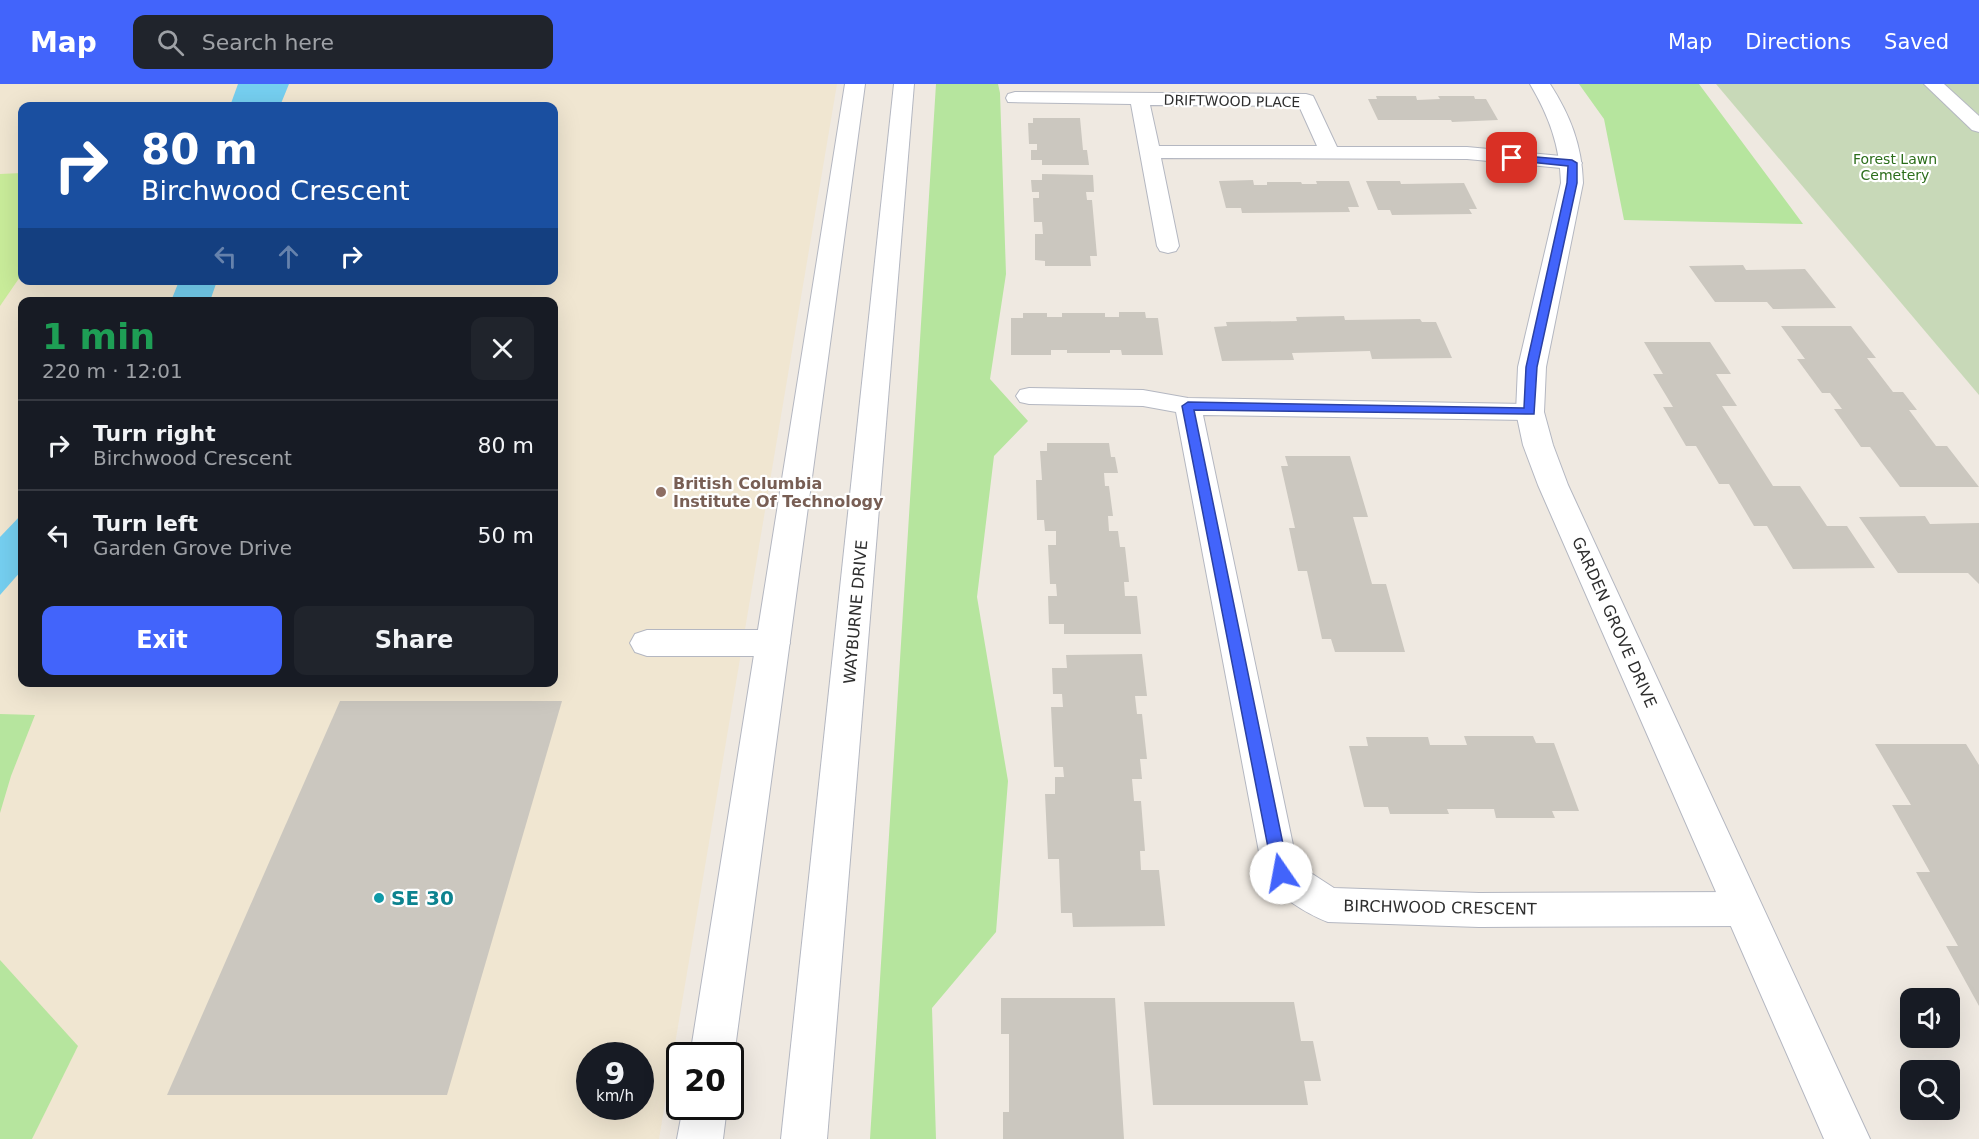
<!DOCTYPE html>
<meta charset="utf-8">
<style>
:root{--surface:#171b24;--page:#20242c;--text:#f1f3f6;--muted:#9ea1a6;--line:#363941;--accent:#4264fb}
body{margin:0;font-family:"DejaVu Sans",sans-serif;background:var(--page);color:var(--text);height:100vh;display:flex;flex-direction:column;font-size:22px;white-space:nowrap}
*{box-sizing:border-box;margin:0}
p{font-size:20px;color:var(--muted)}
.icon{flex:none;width:33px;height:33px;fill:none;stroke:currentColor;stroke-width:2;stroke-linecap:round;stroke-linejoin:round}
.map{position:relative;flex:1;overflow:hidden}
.side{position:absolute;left:18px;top:213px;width:540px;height:390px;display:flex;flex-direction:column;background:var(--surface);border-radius:12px;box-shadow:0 6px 24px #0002}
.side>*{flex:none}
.top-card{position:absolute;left:18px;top:18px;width:540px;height:183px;border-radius:12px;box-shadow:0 6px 24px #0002;background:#1a4fa0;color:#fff;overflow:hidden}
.fabs{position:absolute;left:1900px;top:904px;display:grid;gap:12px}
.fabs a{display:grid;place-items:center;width:60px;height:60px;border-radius:12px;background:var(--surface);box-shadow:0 6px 24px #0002;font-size:30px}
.speed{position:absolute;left:576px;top:958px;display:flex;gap:12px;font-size:30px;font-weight:700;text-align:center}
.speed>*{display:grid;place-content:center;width:78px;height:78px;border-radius:50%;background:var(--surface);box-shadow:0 6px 24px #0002;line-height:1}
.speed small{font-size:15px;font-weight:400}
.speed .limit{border:3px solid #111;border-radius:9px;background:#fff;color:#111}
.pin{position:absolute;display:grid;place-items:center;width:51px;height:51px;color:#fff;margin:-26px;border-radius:12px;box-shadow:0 3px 9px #0006}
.me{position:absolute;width:66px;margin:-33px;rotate:348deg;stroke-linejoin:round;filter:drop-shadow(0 0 4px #0008)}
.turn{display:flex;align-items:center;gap:21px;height:126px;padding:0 24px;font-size:27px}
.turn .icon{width:78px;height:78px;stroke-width:2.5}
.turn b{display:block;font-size:42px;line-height:51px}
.lanes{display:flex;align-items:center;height:57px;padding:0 24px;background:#0003;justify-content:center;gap:30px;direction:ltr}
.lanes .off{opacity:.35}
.round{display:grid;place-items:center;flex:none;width:63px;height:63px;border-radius:12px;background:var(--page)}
.summary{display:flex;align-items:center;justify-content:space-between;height:102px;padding:0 24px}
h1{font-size:36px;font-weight:600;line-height:45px;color:#1e9e55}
.button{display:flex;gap:12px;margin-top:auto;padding:12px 24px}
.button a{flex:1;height:69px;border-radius:12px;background:var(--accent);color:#fff;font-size:24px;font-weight:600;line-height:69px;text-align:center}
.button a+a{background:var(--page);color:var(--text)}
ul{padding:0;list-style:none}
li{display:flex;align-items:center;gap:18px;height:90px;padding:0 24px;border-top:2px solid var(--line)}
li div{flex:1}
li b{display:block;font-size:22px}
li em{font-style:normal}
header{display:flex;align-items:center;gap:36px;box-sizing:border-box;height:84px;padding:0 30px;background:var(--accent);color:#fff}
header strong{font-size:28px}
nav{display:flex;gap:33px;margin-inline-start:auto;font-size:21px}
.search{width:420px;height:54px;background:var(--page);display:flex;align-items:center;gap:15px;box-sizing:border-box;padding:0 21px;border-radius:12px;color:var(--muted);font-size:22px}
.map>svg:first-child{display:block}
</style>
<header>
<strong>Map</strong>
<div class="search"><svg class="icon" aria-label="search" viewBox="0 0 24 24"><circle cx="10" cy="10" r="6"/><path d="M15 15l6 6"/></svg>Search here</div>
<nav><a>Map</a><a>Directions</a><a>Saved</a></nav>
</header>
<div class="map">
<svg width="1979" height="1055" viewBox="0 0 1979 1055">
<rect width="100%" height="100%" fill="#efe9e1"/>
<path fill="#f0e6d1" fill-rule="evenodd" d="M 0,0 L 837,0 L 659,1055 L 0,1055 ZM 22,22 L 554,22 L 554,196 L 22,196 ZM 22,218 L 554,218 L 554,598 L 22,598 ZM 590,972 L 640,972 L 640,1023 L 590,1023 Z"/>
<g fill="#b6e59e">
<polygon points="936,0 998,0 1000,9 1006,190 990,295 1028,337 994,372 977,513 1008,697 996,848 932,924 936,1055 870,1055"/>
<polygon points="1579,0 1699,0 1803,140 1624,136 1604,35"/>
<polygon points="0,630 35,631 11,692 0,729"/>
<polygon points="0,876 78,962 32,1055 0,1055"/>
</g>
<polygon fill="#c8d9b8" points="1716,0 1979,0 1979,311"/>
<polygon fill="#c9ec9a" points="22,89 22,190 0,222 0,90"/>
<g fill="#75cff0">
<polygon points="238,0 289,0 280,22 230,22"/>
<polygon points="179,197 179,196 217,197 210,217 171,217"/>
<polygon points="22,430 22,486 0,511 0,453"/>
</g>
<g fill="#cbc7bf">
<polygon points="1376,12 1416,12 1417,16 1440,15 1438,12 1474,12 1475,15 1486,15 1498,36 1452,38 1451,36 1378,36 1368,15 1377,15"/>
<polygon points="1033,34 1080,34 1083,66 1087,66 1089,81 1042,81 1042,76 1031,76 1031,66 1037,66 1037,60 1029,60 1028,39 1033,39"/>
<polygon points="1042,90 1093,91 1094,108 1086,108 1087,116 1092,116 1097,172 1090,172 1091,182 1045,182 1045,177 1035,176 1035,150 1043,150 1042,138 1034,138 1033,114 1039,114 1039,108 1032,108 1031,96 1042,96"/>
<polygon points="1253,96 1254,101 1267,101 1267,98 1301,98 1302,100 1317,100 1316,97 1349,97 1359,123 1348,123 1350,128 1242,129 1241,124 1226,124 1219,97"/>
<polygon points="1366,97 1400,97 1401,100 1464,99 1477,125 1469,125 1472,130 1392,131 1390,126 1378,126"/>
<polygon points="1743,181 1746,186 1805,185 1836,224 1773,225 1767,218 1715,218 1689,182"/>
<polygon points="1119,228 1145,228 1146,234 1158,234 1163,271 1122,271 1121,266 1110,266 1110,269 1067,269 1067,266 1051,266 1051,271 1011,271 1011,234 1023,234 1023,229 1047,229 1047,233 1062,233 1062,229 1105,229 1105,233 1119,233"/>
<polygon points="1344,232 1345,236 1420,235 1422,238 1436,238 1452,274 1372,275 1370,267 1292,269 1294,276 1222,277 1214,243 1227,242 1226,238 1297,237 1296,233"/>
<polygon points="1781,242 1851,242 1876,274 1867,274 1893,308 1903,308 1917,326 1909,326 1936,362 1947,362 1979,403 1900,403 1870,363 1861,363 1834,325 1842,325 1830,309 1822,309 1797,275 1805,275"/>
<polygon points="1644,258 1710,258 1731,290 1716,290 1737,322 1722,322 1773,402 1800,402 1827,442 1847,442 1875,484 1793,485 1767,442 1754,442 1729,400 1719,400 1696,362 1686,362 1663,323 1673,323 1653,290 1663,290"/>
<polygon points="1047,359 1109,359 1111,373 1115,373 1118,389 1104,389 1105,402 1109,402 1113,432 1108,432 1109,447 1118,447 1120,463 1125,463 1129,498 1124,498 1125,512 1137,512 1141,550 1064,550 1064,540 1049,540 1048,512 1057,512 1056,500 1050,500 1048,461 1056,461 1056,447 1045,447 1044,436 1037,436 1036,396 1042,396 1040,367 1047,367"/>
<polygon points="1285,372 1350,372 1368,433 1353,433 1372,500 1386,500 1405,568 1335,568 1331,555 1322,555 1307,487 1298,487 1289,444 1295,444 1281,382 1288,382"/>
<polygon points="1925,432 1930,440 1979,439 1979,500 1968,489 1898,489 1859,433"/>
<polygon points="1142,570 1147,612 1135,612 1137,630 1142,630 1147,675 1140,675 1142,695 1132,695 1134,717 1141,717 1145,767 1140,767 1141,786 1159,786 1165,842 1073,843 1072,829 1061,829 1059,775 1048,775 1045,710 1055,710 1055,693 1064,693 1063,683 1054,683 1051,623 1063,623 1062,610 1053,610 1052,584 1067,584 1066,571"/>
<polygon points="340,617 562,617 447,1011 167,1011"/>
<polygon points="1464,652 1533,652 1536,659 1554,659 1579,727 1552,727 1555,734 1496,734 1494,725 1447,725 1449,730 1390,730 1388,723 1364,723 1349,662 1368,662 1366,653 1428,653 1430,661 1467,661"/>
<polygon points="1875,660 1966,660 1979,681 1979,922 1946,862 1958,862 1916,788 1930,788 1892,721 1911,721"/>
<polygon points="1001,914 1115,914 1124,1055 1003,1055 1003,1028 1009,1028 1009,950 1001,950"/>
<polygon points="1144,918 1294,918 1301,957 1313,957 1321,997 1304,997 1308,1021 1153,1021"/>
</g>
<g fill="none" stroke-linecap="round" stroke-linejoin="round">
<defs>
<g id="service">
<polygon points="1924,0 1944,0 1979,32 1979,48 1972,46"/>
<path d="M 1015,8 L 1306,10 L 1313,12 L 1315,16 L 1337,63 L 1467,63 L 1572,73 L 1579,75 L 1582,79 L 1579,83 L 1572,85 L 1467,75 L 1161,74 L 1179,162 L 1176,167 L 1168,169 L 1160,167 L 1157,162 L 1131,20 L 1008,18 L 1006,14 L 1008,10 ZM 1150,21 L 1299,22 L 1317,62 L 1159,62 Z"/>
<path d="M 1029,304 L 1143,306 L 1188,314 L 1530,320 L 1539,322 L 1543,328 L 1539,334 L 1530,336 L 1203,331 L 1297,780 L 1334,804 L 1479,809 L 1744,808 L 1757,813 L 1762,825 L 1757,837 L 1744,842 L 1479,843 L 1328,838 C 1307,830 1272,809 1263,789 L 1176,328 L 1143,322 L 1029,320 L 1020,318 L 1016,312 L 1020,306 Z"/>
</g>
<polygon id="minor" points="647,546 773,546 785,550 790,559 785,568 773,572 647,572 635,568 630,559 635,550"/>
<g id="tertiary">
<polygon points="845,0 865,0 734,972 730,980 730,972 690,972"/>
<polygon points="894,0 914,0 827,1055 781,1055"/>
<path d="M 1530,0 L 1550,0 C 1570,31 1582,61 1583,99 L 1546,283 L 1544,328 L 1553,361 L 1568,401 L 1870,1055 L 1824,1055 L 1538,401 L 1523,361 L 1516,328 L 1518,283 L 1561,99 C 1560,62 1549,32 1530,0 Z"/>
<polygon points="683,1023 727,1023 723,1055 677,1055"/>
</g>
</defs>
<use href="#service" stroke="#b4b7c1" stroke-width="2"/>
<use href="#minor" stroke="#b4b7c1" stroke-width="2"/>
<use href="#tertiary" stroke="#b4b7c1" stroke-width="2"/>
<use href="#service" fill="#fff" fill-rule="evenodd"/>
<use href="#minor" fill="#fff" fill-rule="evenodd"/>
<use href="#tertiary" fill="#fff" fill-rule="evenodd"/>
</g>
<polygon fill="#4264fb" stroke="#2b41a3" stroke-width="1.5" points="1512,71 1572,76 1577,79 1577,99 1537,283 1534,330 1194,326 1289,789 1286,794 1281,797 1275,794 1273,789 1182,322 1188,318 1524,324 1526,283 1567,99 1568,82 1509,76 1508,74"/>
<circle fill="#8d6e63" stroke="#fff" stroke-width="2" cx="661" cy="408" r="6"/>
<circle fill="#0f9aa8" stroke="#fff" stroke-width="2" cx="379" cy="814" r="6"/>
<g text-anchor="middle" stroke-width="4.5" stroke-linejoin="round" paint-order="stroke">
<g font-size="14" fill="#2e2e2e" stroke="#fff">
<text transform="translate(1232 17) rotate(1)" y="5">DRIFTWOOD PLACE</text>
</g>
<g font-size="14" fill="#2c6e1b" stroke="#fff">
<text x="1895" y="80">Forest Lawn<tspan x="1895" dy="16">Cemetery</tspan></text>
</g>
<g font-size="16" font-weight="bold" fill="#785e54" stroke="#fff" text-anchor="start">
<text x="673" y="405">British Columbia<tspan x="673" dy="18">Institute Of Technology</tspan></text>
</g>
<g font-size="16" fill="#2e2e2e" stroke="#fff">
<text transform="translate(855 528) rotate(-85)" y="6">WAYBURNE DRIVE</text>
<text transform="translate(1615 538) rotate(66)" y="6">GARDEN GROVE DRIVE</text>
<text transform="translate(1440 823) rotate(1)" y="6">BIRCHWOOD CRESCENT</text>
</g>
<g font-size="20" font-weight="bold" fill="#0d838f" stroke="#fff" text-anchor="start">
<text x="391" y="821">SE 30</text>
</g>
</g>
</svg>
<div class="fabs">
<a><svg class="icon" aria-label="sound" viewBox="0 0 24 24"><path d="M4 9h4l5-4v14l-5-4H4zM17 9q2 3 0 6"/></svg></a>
<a><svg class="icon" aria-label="search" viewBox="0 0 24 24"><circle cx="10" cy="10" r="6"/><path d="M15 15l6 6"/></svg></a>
</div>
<div class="speed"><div>9<small>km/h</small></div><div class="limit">20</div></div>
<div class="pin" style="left:1512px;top:74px;background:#d93025"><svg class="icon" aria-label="arrive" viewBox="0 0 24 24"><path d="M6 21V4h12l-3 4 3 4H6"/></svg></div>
<svg class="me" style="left:1281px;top:789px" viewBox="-20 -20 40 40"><circle r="19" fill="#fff"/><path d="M0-13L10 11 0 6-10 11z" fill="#4264fb"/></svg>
<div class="top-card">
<div class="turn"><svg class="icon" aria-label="right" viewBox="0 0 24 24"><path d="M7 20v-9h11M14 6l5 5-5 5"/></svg><div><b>80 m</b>Birchwood Crescent</div></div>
<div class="lanes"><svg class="icon off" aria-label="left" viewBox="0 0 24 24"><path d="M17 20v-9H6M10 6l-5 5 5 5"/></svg><svg class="icon off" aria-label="ahead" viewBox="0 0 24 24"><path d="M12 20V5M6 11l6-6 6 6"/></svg><svg class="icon" aria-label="right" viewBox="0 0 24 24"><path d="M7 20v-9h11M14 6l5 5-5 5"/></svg></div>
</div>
<section class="side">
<div class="summary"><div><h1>1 min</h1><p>220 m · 12:01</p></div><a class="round"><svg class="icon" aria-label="close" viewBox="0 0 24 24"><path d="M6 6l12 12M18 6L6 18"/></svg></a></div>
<ul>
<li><svg class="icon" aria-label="right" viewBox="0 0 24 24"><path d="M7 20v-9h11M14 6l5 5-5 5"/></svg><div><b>Turn right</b><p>Birchwood Crescent</p></div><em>80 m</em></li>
<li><svg class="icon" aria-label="left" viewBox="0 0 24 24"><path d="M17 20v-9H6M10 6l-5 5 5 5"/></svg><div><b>Turn left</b><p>Garden Grove Drive</p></div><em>50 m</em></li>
</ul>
<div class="button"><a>Exit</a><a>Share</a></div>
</section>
</div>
